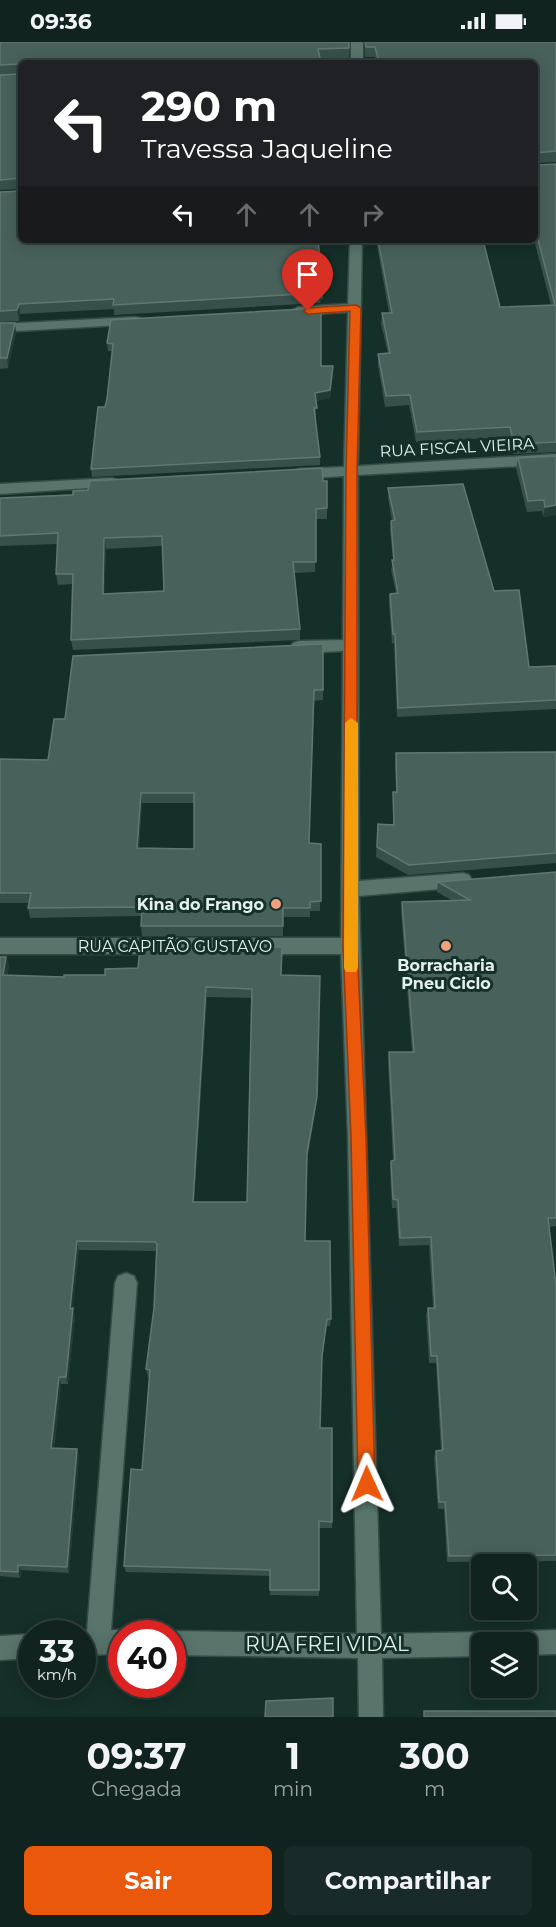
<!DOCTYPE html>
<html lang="pt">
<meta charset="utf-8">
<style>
:root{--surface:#10231f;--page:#192b28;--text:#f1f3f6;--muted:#9ca4a4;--line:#30403d;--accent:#ea580c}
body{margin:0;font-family:Montserrat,sans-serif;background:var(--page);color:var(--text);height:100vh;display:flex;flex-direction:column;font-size:22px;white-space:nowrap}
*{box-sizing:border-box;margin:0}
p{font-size:20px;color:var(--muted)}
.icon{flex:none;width:33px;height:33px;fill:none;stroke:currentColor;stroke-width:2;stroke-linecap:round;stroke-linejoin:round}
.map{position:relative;height:1675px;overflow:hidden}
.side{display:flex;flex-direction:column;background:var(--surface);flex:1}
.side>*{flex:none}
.banner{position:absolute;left:18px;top:18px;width:520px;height:183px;border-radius:9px;box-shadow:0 3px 15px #0003,0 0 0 2px var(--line);background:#202124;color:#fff;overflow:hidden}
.buttons{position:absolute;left:471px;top:1512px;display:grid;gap:12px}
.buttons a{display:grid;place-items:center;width:66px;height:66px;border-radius:9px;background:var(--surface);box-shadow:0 3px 15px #0003,0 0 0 2px var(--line);font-size:30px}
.speed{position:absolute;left:18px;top:1578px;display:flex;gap:12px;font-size:30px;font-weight:700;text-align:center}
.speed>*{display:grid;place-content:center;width:78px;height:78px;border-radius:50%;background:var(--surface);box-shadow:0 3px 15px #0003,0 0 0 2px var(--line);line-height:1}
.speed small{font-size:15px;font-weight:400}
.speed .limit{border:9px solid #d22;background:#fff;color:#111}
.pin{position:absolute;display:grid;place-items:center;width:51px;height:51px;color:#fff;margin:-62px -26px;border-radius:50% 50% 50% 0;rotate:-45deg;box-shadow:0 0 6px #0007}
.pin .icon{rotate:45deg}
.me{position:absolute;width:66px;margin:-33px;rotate:359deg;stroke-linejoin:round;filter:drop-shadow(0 0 4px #0008)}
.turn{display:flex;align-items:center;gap:21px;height:126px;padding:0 24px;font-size:27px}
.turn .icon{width:78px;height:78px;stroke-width:2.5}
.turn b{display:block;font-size:42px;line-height:51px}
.lanes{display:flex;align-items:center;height:57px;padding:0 24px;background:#0003;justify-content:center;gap:30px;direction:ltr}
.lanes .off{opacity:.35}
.eta{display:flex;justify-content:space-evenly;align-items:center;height:102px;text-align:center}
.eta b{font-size:36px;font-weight:700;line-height:42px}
.button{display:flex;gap:12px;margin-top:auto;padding:12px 24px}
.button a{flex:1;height:69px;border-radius:9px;background:var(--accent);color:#fff;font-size:24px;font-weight:700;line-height:69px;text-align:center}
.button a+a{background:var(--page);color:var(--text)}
.status{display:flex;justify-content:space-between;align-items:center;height:42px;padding:0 30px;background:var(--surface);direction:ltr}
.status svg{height:16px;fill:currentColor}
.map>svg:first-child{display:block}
</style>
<div class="status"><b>09:36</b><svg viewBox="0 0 49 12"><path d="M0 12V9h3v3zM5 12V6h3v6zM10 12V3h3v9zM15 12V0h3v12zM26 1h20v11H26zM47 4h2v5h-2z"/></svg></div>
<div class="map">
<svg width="556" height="1675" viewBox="0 0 556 1675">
<rect width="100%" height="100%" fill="#152f29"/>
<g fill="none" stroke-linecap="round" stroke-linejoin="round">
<defs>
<g id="minor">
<rect x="351" y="0" width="12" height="21"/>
<polygon points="350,198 362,198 358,424 556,412 556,422 358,433 359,839 463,831 469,833 472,838 469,843 463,845 359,854 381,1592 482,1590 491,1593 493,1600 482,1600 482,1614 382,1616 383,1675 359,1675 358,1616 172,1613 172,1592 166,1592 172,1589 357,1592 348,1095 341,912 0,912 0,896 341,896 343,609 299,611 293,609 291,605 293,601 299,599 343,598 344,434 298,437 291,432 298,427 344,425 348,270 298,273 291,269 298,265 348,262"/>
<polygon points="135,275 140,276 142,279 140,282 0,290 0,282"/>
<polygon points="112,436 117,438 119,441 117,444 0,452 0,442"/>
<polygon points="126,1231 134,1234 137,1241 111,1588 122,1588 131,1592 122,1592 122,1612 82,1613 82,1592 76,1592 87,1589 115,1241 118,1234"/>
<polygon points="556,1588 556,1612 526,1613 526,1600 514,1600 517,1592 526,1589"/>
<polygon points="32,1592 32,1616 0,1618 0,1594"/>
</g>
</defs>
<use href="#minor" stroke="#364b46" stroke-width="3"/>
<use href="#minor" fill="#58746b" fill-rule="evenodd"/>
</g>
<g fill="#375049" fill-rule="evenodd">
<polygon points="0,0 349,0 349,16 21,21 21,147 0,148"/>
<polygon points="365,0 556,0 556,120 536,121 537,123 556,122 556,410 513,412 508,395 416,400 409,363 385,365 378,323 378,312 388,311 381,282 382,271 389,271 376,198 483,198 500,265 551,263 534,198 536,198 536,21 376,21 375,15 365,15"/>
<polygon points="0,150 323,246 323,257 321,257 320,261 114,273 114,267 20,272 19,279 0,280"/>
<polygon points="0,281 16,291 8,326 0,327"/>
<polygon points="107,301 321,324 333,332 330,356 316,359 316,374 315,374 320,415 320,423 92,435 91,427 107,357 112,309 108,309"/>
<polygon points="556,414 556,473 543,475 542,469 527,470 516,426 518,416"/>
<path d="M 327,439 L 327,477 L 316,477 L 315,530 L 294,531 L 300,587 L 300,598 L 73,608 L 71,598 L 72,542 L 58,543 L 56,532 L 58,502 L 0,504 L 0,456 ZM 162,504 L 164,549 L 104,552 L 106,507 Z"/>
<polygon points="388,446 494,549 529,625 556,624 556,667 397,675 394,601 392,602 389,561 390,552 396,551 391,528 393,518 390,488 391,479 392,479 388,456"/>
<path d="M 323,602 L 323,658 L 314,659 L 309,801 L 321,802 L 320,869 L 310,869 L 310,875 L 283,875 L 283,894 L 142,894 L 141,884 L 142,875 L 139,874 L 30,876 L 28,866 L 29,861 L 0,861 L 0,717 L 48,718 L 65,677 ZM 142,761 L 194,761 L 194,807 L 139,806 Z"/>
<polygon points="556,710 556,821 408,833 376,815 378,782 393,782 393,750 396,750 395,721 396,711"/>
<polygon points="556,830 556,1184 549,1185 556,1243 556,1519 447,1520 444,1467 438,1467 434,1416 436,1409 441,1409 436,1321 429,1321 426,1273 428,1266 433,1266 429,1203 399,1204 396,1166 392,1166 390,1127 391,1119 393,1119 388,1019 389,1010 412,1010 401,869 402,860 453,859 437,850 438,840"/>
<path d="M 0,915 L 6,915 L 9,924 L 7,933 L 64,935 L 282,933 L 316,1064 L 307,1119 L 305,1199 L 331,1277 L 330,1284 L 326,1284 L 322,1320 L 320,1386 L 332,1480 L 332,1486 L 319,1486 L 319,1554 L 270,1553 L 270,1534 L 126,1530 L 124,1524 L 142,1428 L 149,1335 L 148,1335 L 146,1327 L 154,1266 L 156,1209 L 79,1208 L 72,1266 L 75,1274 L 68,1342 L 61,1342 L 54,1407 L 79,1414 L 69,1531 L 21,1528 L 20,1536 L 0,1534 ZM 207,955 L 251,956 L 247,1160 L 194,1160 Z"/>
</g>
<g fill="#223c35">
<polygon points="19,262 20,272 19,279 17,268"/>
<polygon points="15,281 16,291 8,326 7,316"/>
<polygon points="333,324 330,356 315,359 315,351"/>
<polygon points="556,463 556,473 543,475 545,465"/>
<polygon points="104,496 106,507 104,562 103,552"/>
<polygon points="141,751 142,761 138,815 137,806"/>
<polygon points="6,915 9,924 6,943 3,933"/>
<polygon points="206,945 207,955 193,1169 193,1160"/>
<polygon points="317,1055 316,1064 307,1120 307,1111"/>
<polygon points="77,1199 79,1208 72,1274 70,1267"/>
<polygon points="73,1266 75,1274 68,1342 66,1335"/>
<polygon points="59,1335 61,1342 54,1413 51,1406"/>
<polygon points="77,1407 79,1414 69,1531 67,1525"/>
<polygon points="18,1523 21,1528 20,1536 18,1530"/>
</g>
<g fill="#49615b" stroke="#617872" stroke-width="1.5" fill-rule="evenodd">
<polygon points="0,0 349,0 349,6 318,7 321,21 21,21 21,26 20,22 0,23"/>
<polygon points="365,0 556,0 556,109 536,111 536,114 536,21 379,21 375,5 366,5"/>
<polygon points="21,31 21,143 20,136 0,138 0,33 20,32"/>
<polygon points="536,121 537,123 556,122 556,400 514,402 510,385 417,390 410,353 386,354 378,312 390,311 382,271 392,271 378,198 483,198 500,265 555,263 536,190"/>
<polygon points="21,147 21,198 318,198 323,246 321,246 321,251 113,263 114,257 19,262 17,268 0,269 0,150 20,149"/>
<polygon points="321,266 321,324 333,324 330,348 315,351 317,366 314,366 320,415 91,427 98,365 105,365 107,357 113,302 107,301 111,278"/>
<polygon points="0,281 15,281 7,316 0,316"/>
<polygon points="556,414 556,463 545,465 544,458 528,459 518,416"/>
<path d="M 322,426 L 323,439 L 327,439 L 327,466 L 316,467 L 316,520 L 293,520 L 300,587 L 71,598 L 73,532 L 56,532 L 58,491 L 0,494 L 0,456 L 73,453 L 73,449 L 88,448 L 90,439 ZM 162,494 L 164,549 L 103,552 L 104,496 Z"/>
<polygon points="463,442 494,549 519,548 529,625 556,624 556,658 398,666 395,592 393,592 390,552 398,551 392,518 394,518 391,479 395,478 388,446"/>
<path d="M 323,602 L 323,648 L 314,648 L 309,801 L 321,802 L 321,859 L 310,860 L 310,866 L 283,866 L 283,884 L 141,884 L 142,866 L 138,865 L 28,866 L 31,851 L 0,851 L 0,717 L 48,718 L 54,677 L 65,677 L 73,614 ZM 141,751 L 194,751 L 194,807 L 137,806 Z"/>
<polygon points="556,710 556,811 409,823 377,805 378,782 394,783 393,750 397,750 396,711"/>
<polygon points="556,830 556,1176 548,1176 556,1243 556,1513 449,1514 445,1460 439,1460 436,1409 443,1408 437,1314 431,1314 428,1266 435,1266 431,1195 400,1196 398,1158 393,1157 391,1119 395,1118 389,1010 414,1010 402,860 470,858 438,840"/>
<path d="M 140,905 L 282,905 L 281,933 L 320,934 L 317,1055 L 307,1111 L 305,1199 L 330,1199 L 331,1277 L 327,1277 L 322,1314 L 320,1386 L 332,1386 L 332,1480 L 319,1479 L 319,1548 L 270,1548 L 270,1528 L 124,1524 L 131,1427 L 142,1428 L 150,1328 L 146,1327 L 154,1266 L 157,1202 L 155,1200 L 77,1199 L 70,1267 L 73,1266 L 66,1335 L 59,1335 L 51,1406 L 77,1407 L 67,1525 L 18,1523 L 18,1530 L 0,1529 L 0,915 L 6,915 L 3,933 L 64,935 L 64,933 L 105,933 L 105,927 L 138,926 ZM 206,945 L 252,947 L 247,1160 L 193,1160 Z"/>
<polygon points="333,1656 333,1675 265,1675 266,1659"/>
<rect x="424" y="1669" width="132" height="6"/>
</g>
<polygon fill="#ea580c" stroke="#983908" stroke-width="1.5" points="356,263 361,266 357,429 357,904 366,1095 375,1442 373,1448 367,1451 360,1448 358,1442 351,1095 343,904 346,429 350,269 308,272 303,269 308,266"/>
<polygon fill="#f59e0b" points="351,676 358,681 358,926 356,930 346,930 344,926 345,681"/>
<g fill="#f2a080" stroke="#152f29" stroke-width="2">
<circle cx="276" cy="862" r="6"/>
<circle cx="446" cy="904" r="6"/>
</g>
<g text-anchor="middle" stroke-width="6" stroke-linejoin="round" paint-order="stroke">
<g font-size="16" fill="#e2f1ec" stroke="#152f29">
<text transform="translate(457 405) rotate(-3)" y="6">RUA FISCAL VIEIRA</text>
<text x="175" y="910">RUA CAPITÃO GUSTAVO</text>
</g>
<g font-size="16" font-weight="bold" fill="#e2f1ec" stroke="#152f29" text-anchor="end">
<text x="264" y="868">Kina do Frango</text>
<text x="446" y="929" text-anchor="middle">Borracharia<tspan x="446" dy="18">Pneu Ciclo</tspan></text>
</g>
<g font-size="20" fill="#e2f1ec" stroke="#152f29">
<text x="327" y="1609">RUA FREI VIDAL</text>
</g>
</g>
</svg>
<div class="buttons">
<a><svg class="icon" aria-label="search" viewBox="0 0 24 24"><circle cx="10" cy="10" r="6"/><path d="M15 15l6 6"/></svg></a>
<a><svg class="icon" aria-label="layers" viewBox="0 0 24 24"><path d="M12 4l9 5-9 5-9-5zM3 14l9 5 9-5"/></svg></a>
</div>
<div class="speed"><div>33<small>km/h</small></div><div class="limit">40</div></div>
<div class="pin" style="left:308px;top:269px;background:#d93025"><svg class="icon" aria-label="arrive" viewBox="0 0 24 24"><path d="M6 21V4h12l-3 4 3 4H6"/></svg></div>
<svg class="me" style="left:367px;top:1442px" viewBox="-20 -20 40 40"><path d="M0-17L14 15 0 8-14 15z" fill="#ea580c" stroke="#fff" stroke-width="4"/></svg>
<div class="banner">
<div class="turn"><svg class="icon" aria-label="left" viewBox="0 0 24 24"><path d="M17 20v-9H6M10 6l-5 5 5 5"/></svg><div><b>290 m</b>Travessa Jaqueline</div></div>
<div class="lanes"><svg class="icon" aria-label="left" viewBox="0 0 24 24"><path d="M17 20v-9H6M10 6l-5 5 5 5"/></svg><svg class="icon off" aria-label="ahead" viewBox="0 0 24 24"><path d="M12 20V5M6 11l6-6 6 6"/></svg><svg class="icon off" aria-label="ahead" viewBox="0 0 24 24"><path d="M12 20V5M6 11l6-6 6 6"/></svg><svg class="icon off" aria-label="right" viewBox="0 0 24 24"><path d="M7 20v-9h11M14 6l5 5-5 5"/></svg></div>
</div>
</div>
<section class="side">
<div class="eta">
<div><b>09:37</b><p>Chegada</p></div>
<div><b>1</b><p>min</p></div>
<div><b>300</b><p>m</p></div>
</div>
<div class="button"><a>Sair</a><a>Compartilhar</a></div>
</section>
